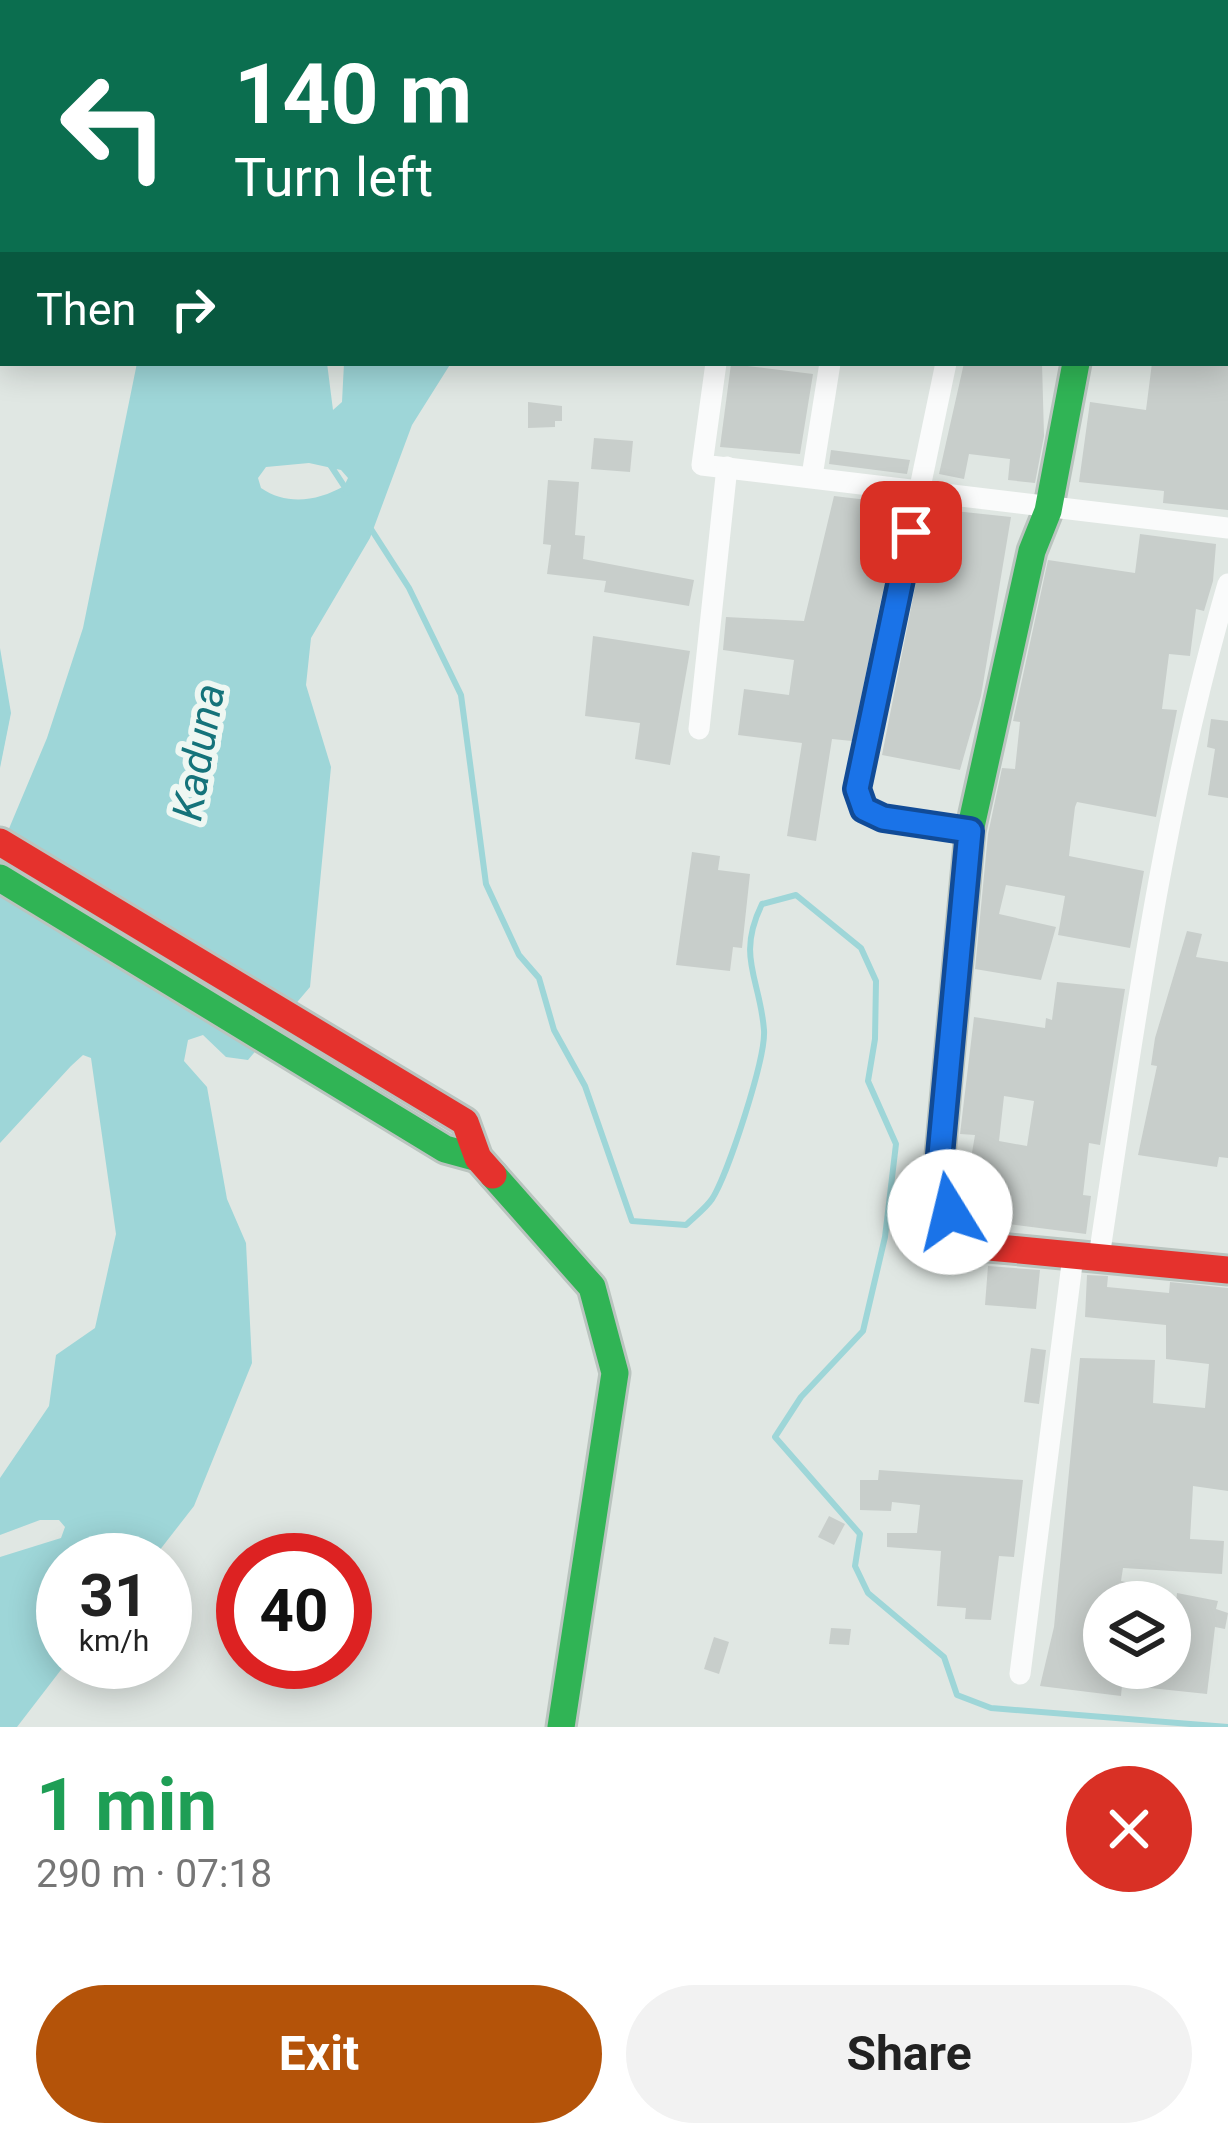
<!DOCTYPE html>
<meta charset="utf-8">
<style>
:root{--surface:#fff;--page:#f2f2f2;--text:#222;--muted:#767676;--accent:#b45309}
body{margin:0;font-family:Roboto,sans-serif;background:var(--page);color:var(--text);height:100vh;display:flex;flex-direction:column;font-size:45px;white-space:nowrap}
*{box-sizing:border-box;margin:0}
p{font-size:39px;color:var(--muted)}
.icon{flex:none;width:66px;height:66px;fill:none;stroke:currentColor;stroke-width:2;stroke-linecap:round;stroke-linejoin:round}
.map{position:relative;height:1727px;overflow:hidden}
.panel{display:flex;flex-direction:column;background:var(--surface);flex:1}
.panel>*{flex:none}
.hud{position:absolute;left:0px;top:0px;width:1230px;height:366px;box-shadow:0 6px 30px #0003;background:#0b6e4f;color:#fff;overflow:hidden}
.controls{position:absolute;left:1083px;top:1581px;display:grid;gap:24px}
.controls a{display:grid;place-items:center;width:108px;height:108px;border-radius:50%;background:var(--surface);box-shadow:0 6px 30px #0003;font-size:60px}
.speed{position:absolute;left:36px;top:1533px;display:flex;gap:24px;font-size:60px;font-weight:700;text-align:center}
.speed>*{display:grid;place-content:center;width:156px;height:156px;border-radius:50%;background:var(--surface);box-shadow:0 6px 30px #0003;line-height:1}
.speed small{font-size:30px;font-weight:400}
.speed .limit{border:18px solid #d22;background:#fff;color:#111}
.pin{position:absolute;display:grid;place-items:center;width:102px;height:102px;color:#fff;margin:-51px;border-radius:24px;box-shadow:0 6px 18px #0006}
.me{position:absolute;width:132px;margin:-66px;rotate:351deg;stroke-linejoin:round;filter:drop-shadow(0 0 9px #0008)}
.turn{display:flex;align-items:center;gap:42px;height:252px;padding:0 36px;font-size:54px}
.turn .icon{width:156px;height:156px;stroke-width:2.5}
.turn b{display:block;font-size:84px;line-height:102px}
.then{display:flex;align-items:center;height:114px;padding:0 36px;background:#0003;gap:24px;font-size:45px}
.round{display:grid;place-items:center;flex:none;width:126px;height:126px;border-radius:63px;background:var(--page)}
.summary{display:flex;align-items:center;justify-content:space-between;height:204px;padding:0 36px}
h1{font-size:72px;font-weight:700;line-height:90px;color:#1e9e55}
.button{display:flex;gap:24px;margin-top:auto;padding:24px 36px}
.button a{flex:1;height:138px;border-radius:72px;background:var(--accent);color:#fff;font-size:48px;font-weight:700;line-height:138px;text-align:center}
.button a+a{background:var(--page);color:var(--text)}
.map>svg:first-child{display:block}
</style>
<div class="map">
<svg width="1228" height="1727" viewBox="0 0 1228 1727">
<rect width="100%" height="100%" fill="#e0e7e3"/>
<g fill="#9ed6d8" fill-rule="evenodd">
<polygon points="148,0 496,0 148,3"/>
<path d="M 137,363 L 327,363 L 333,410 L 342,402 L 344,363 L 451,363 L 412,425 L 370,538 L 311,638 L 306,685 L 331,767 L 310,987 L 248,1060 L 226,1057 L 203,1035 L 188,1040 L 184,1061 L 207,1087 L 227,1199 L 246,1243 L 252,1363 L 194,1506 L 152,1560 L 63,1560 L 67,1662 L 17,1727 L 0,1727 L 0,1557 L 61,1538 L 65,1527 L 59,1520 L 40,1520 L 0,1535 L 0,1478 L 49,1406 L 56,1355 L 95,1328 L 116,1234 L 91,1058 L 83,1055 L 71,1066 L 0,1143 L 0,850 L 47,738 L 83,628 ZM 309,463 L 341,470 L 348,478 L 344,486 C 318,501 287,506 261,488 L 258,478 L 266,467 Z"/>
<polygon points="0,648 11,713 0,768"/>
</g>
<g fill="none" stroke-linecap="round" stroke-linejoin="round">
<g stroke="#9ed6d8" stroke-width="6">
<polyline points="329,463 348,492"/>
<path d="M 371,529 L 409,588 L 461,695 L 486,884 L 519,955 L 539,978 L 554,1030 L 585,1086 L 632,1221 L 686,1225 C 694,1217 706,1208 712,1199 C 728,1174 766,1058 764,1030 C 760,978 736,957 762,904 L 796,895 L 861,948 L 876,981 L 875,1039 L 868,1081 L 896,1144 L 885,1237 L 863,1331 L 801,1397 L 775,1437 L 860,1534 L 855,1566 L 868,1593 L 944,1657 L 957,1695 L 991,1708 L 1228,1727"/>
</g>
</g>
<g fill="#c8cecb" fill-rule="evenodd">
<polygon points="964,363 1042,363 1044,436 1035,483 1008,480 1010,459 969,454 964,479 939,474"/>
<polygon points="1152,363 1228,363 1228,510 1163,503 1164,491 1079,482 1090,402 1146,410"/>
<polygon points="731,364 813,374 800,454 720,447"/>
<polygon points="528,402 562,406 562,421 555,421 555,427 528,428"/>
<polygon points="594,438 633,441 630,472 591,469"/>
<polygon points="831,450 910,460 907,474 829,464"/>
<polygon points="548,480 579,482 575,535 585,536 583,559 694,580 689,606 604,592 606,581 547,574 551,545 543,544"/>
<polygon points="834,496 901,504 852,741 832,739 816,841 787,836 802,743 738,735 744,689 789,695 794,660 723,650 726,617 804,621"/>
<polygon points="936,509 1011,517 981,696 960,770 882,755 923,547 934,549"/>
<polygon points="1140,534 1216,544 1213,581 1204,611 1196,609 1190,656 1169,654 1162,709 1177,710 1156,817 1077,802 1075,807 1069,856 1144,871 1130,948 1058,935 1065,896 1006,885 999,914 1056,927 1041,980 975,969 988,834 1002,768 1015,769 1020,722 1013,721 1048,560 1135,573"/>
<polygon points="593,636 690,651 670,765 635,759 640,723 585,716"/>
<polygon points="1211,719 1228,721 1228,798 1208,795 1215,749 1207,747"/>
<polygon points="692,852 720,856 718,870 750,874 742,948 733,947 730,971 676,965"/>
<polygon points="1187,931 1202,934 1196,957 1228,962 1228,1158 1219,1157 1217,1167 1138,1155 1157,1066 1151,1065 1155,1038"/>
<path d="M 1057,982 L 1125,989 L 1100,1145 L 1089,1143 L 1083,1195 L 1091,1196 L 1086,1234 L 992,1222 L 1000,1181 L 968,1176 L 975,1135 L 960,1134 L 974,1017 L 1045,1028 L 1046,1018 L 1052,1020 ZM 1004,1096 L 1034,1101 L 1027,1146 L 999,1141 Z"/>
<polygon points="988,1266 1040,1270 1036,1309 985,1305"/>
<polygon points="1087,1275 1108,1276 1107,1287 1169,1293 1170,1282 1228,1288 1228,1491 1193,1486 1190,1539 1224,1541 1222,1574 1123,1568 1121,1581 1139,1585 1138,1602 1104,1602 1104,1668 1170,1668 1177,1593 1218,1601 1216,1609 1228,1613 1225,1629 1215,1627 1207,1694 1122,1685 1121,1696 1040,1686 1054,1627 1080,1358 1155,1360 1153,1403 1205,1408 1209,1364 1166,1359 1166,1325 1085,1317"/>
<polygon points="1031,1348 1046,1350 1039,1404 1024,1402"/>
<polygon points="879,1470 1023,1480 1014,1557 999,1556 991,1620 965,1619 966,1608 937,1606 941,1551 887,1547 887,1533 917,1533 920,1505 892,1502 891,1511 860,1510 860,1480 878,1480"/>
<polygon points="829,1516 845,1524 834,1545 818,1537"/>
<polygon points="831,1628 851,1629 849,1645 829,1644"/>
<polygon points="714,1637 729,1642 719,1674 704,1669"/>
</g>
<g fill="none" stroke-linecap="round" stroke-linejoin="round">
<defs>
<g id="fast">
<polyline points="0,878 445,1149 478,1158"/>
<polyline points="943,1173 940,1155 970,831 1032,551 1048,511 1076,363"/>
<polyline points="493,1175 592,1287 615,1373 561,1727"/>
</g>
<g id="jam">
<polyline points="0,842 465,1122 478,1158 493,1175"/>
<path d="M 943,1173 C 949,1211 954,1230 989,1247 L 1228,1270"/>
</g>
</defs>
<use href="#fast" stroke="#bac4bf" stroke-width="33"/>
<use href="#jam" stroke="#bac4bf" stroke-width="33"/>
<g stroke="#fafbfb" stroke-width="21">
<polyline points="961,0 963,3"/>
<polyline points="1197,0 1200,3"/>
<polyline points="772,3 773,0"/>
<polyline points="1227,40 1228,41"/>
<polyline points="716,363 702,465 1228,528"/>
<polyline points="946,363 857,789 864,809 883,818 970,831"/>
<polyline points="812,476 830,363"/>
<polyline points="699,729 727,467"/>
<path d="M 1099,1257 C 1133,1032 1164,803 1228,584"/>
<polyline points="1020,1674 1073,1256"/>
</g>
<use href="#fast" stroke="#30b455" stroke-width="27"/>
<use href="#jam" stroke="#e5322d" stroke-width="27"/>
</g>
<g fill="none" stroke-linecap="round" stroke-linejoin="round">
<defs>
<polyline id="route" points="911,532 857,789 864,809 883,818 970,831 940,1155 950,1212"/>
</defs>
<use href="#route" stroke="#114b97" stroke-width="30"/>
<use href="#route" stroke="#1a73e8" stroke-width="21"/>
</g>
<g text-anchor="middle" stroke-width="12" stroke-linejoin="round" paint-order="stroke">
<g font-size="42" font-style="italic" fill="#15737a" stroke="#eef7f2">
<text transform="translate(198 752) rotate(-80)" y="15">Kaduna</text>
</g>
</g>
</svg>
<div class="controls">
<a><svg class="icon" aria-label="layers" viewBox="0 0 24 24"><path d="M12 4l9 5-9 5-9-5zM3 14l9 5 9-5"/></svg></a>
</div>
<div class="speed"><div>31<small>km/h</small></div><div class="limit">40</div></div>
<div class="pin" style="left:911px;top:532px;background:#d93025"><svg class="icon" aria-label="arrive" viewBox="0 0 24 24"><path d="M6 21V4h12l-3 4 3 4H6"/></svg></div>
<svg class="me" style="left:950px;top:1212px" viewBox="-20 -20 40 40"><circle r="19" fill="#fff"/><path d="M0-13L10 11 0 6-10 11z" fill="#1a73e8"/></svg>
<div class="hud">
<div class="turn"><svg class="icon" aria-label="left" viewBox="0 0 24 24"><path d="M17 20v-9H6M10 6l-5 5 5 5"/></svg><div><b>140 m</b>Turn left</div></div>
<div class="then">Then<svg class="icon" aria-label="right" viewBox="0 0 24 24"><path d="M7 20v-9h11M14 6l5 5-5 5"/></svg></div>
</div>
</div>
<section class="panel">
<div class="summary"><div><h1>1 min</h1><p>290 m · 07:18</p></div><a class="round" style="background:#d93025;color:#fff"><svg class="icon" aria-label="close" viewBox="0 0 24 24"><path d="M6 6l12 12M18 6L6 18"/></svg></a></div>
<div class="button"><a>Exit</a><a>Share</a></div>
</section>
